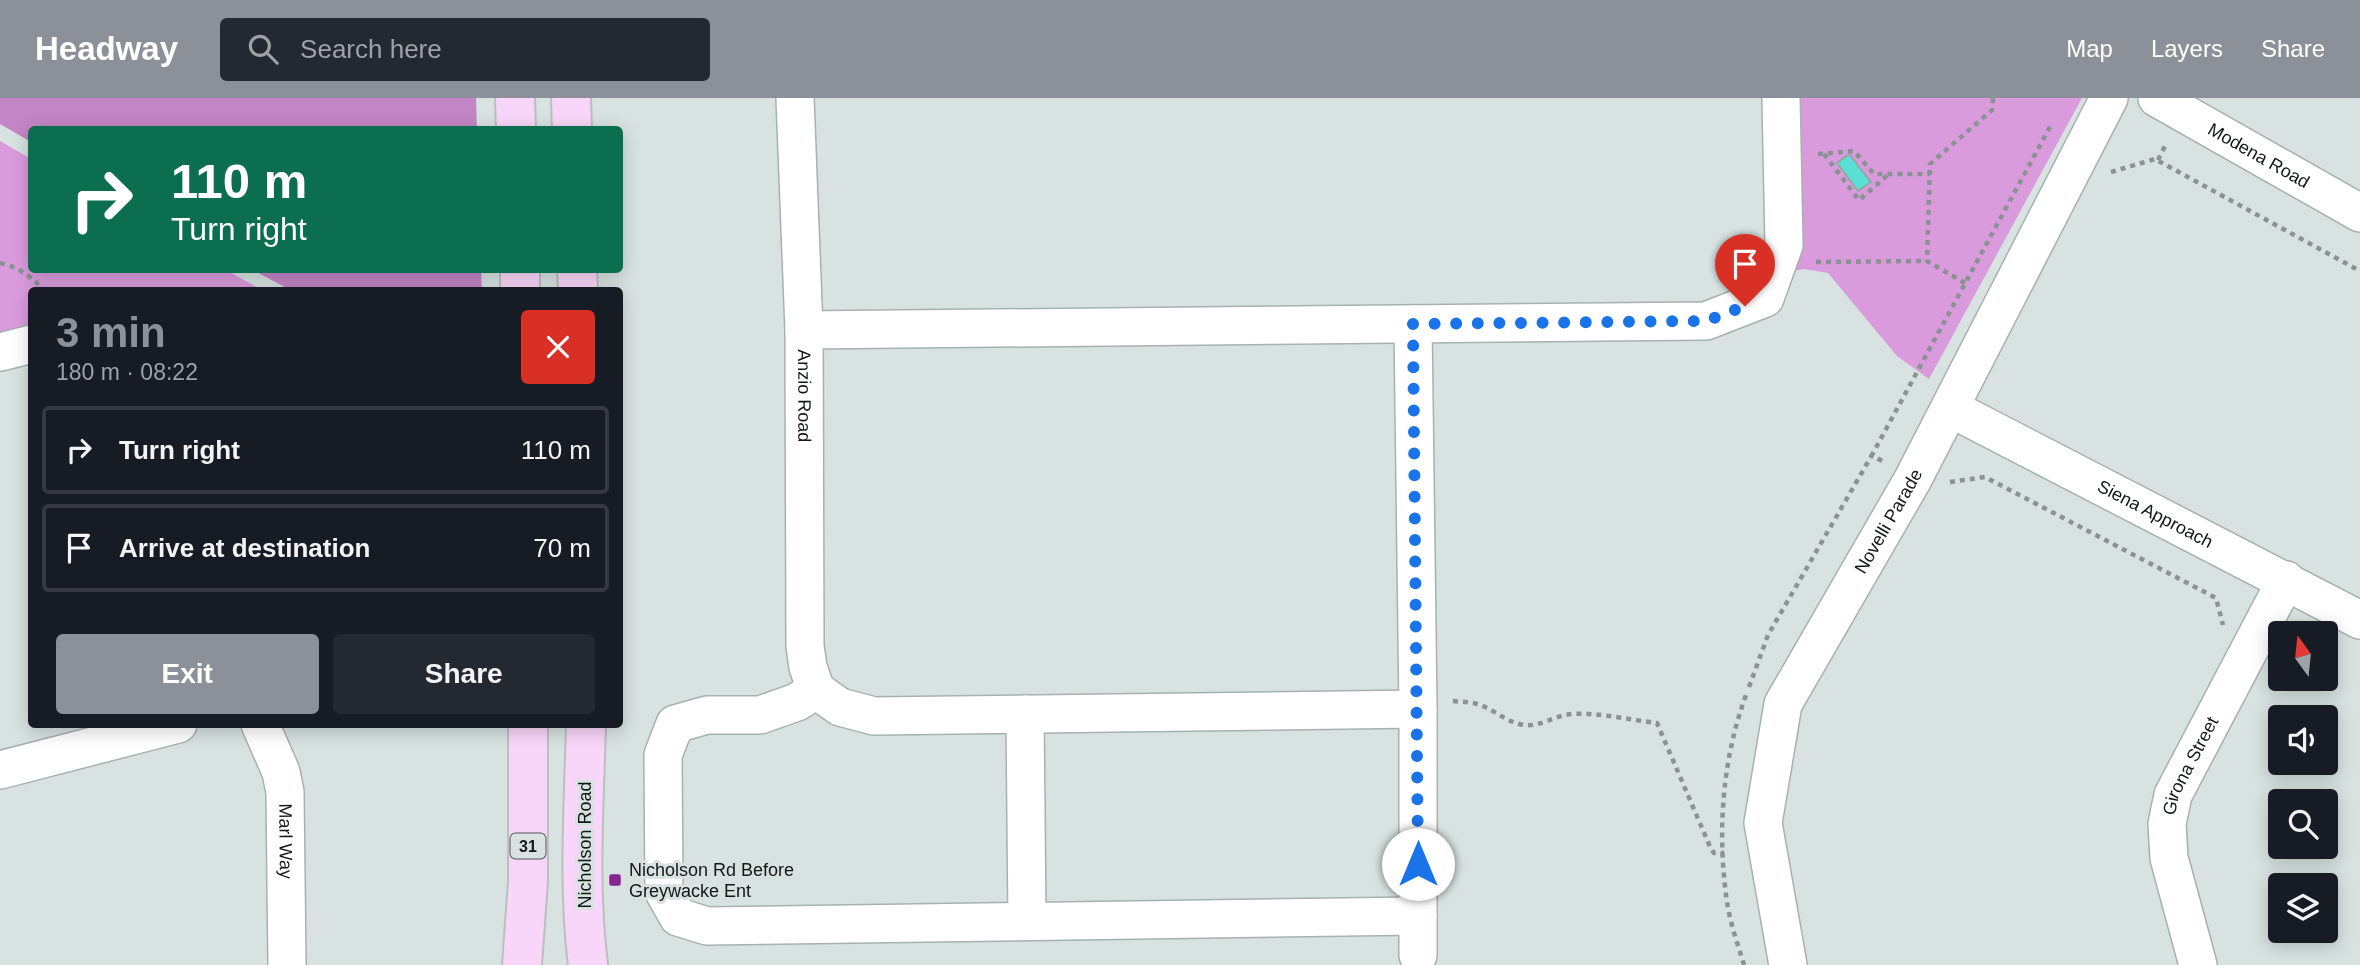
<!DOCTYPE html>
<meta charset="utf-8">
<style>
:root{--surface:#171b24;--page:#242831;--text:#f1f3f6;--muted:#9ea1a6;--line:#363941;--accent:#8c9099}
body{margin:0;font-family:Arial,sans-serif;background:var(--page);color:var(--text);height:100vh;display:flex;flex-direction:column;font-size:26px;white-space:nowrap}
*{box-sizing:border-box;margin:0}
p{font-size:23px;color:var(--muted)}
.icon{flex:none;width:38px;height:38px;fill:none;stroke:currentColor;stroke-width:2;stroke-linecap:round;stroke-linejoin:round}
.map{position:relative;flex:1;overflow:hidden}
.drawer{position:absolute;left:28px;top:189px;width:595px;height:441px;display:flex;flex-direction:column;background:var(--surface);border-radius:7px;box-shadow:0 4px 18px #0003}
.drawer>*{flex:none}
.guide{position:absolute;left:28px;top:28px;width:595px;height:147px;border-radius:7px;box-shadow:0 4px 18px #0003;background:#0b6e4f;color:#fff;overflow:hidden}
.needle{width:46px;rotate:345deg}
.controls{position:absolute;left:2268px;top:523px;display:grid;gap:14px}
.controls a{display:grid;place-items:center;width:70px;height:70px;border-radius:7px;background:var(--surface);box-shadow:0 4px 18px #0003;font-size:35px}
.pin{position:absolute;display:grid;place-items:center;width:60px;height:60px;color:#fff;margin:-72px -30px;border-radius:50% 50% 50% 0;rotate:-45deg;box-shadow:0 0 7px #0007}
.pin .icon{rotate:45deg}
.me{position:absolute;width:77px;margin:-38px;rotate:0deg;stroke-linejoin:round;filter:drop-shadow(0 0 5px #0008)}
.turn{display:flex;align-items:center;gap:24px;height:147px;padding:0 28px;font-size:32px}
.turn .icon{width:91px;height:91px;stroke-width:2.5}
.turn b{display:block;font-size:49px;line-height:60px}
.round{display:grid;place-items:center;flex:none;width:74px;height:74px;border-radius:7px;background:var(--page)}
.head{display:flex;align-items:center;justify-content:space-between;height:119px;padding:0 28px}
h1{font-size:42px;font-weight:700;line-height:52px;color:var(--accent)}
.primary-button{display:flex;gap:14px;margin-top:auto;padding:14px 28px}
.primary-button a{flex:1;height:80px;border-radius:7px;background:var(--accent);color:#fff;font-size:28px;font-weight:700;line-height:80px;text-align:center}
.primary-button a+a{background:var(--page);color:var(--text)}
ul{padding:0;list-style:none}
li{display:flex;align-items:center;gap:21px;height:88px;margin:0 14px 10px;padding:0 14px;border:4px solid var(--line);border-radius:7px}
li div{flex:1}
li b{display:block;font-size:26px}
li em{font-style:normal}
header{display:flex;align-items:center;gap:42px;box-sizing:border-box;height:98px;padding:0 35px;background:var(--accent);color:#fff}
header strong{font-size:33px}
nav{display:flex;gap:38px;margin-inline-start:auto;font-size:24px}
.search{width:490px;height:63px;background:var(--page);display:flex;align-items:center;gap:18px;box-sizing:border-box;padding:0 24px;border-radius:7px;color:var(--muted);font-size:26px}
.map>svg:first-child{display:block}
</style>
<header>
<strong>Headway</strong>
<div class="search"><svg class="icon" aria-label="search" viewBox="0 0 24 24"><circle cx="10" cy="10" r="6"/><path d="M15 15l6 6"/></svg>Search here</div>
<nav><a>Map</a><a>Layers</a><a>Share</a></nav>
</header>
<div class="map">
<svg width="2360" height="867" viewBox="0 0 2360 867">
<rect width="100%" height="100%" fill="#d7e2e1"/>
<g fill="#da9bdd">
<polygon points="1790,0 2082,0 1929,281 1897,258 1828,175 1804,171 1792,173"/>
<polygon points="0,43 31,61 32,172 226,172 262,192 32,192 31,229 0,238"/>
</g>
<g fill="#c485c7">
<polygon points="0,0 476,0 477,31 32,32 31,44 0,26"/>
<polygon points="253,172 481,172 482,192 290,192"/>
</g>
<polygon fill="#59dfd3" stroke="#99a4a3" stroke-width="2" points="1849,56 1871,84 1858,93 1837,65"/>
<g fill="none" stroke-linecap="round" stroke-linejoin="round">
<defs>
<g id="street">
<path id="s1" d="M 795,0 L 804,232 L 805,548 L 808,569 L 816,592"/>
<path id="s2" d="M 2157,0 L 2360,115"/>
<polyline points="1413,226 1418,611 1418,857"/>
<polyline points="804,232 1706,223 1765,200 1784,147 1781,0"/>
<polyline points="0,254 32,246"/>
<path id="s3" d="M 1950,310 L 2360,522"/>
<polyline points="816,592 797,604 760,617 707,617 675,626 663,657 664,794 678,819 707,828 1418,818"/>
<polyline points="816,592 840,609 874,618 1418,611"/>
<polyline points="1025,616 1027,823"/>
<path id="s4" d="M 260,626 L 281,674 L 285,694 L 287,867"/>
<polyline points="0,672 178,626"/>
<path id="s5" d="M 1788,867 L 1763,725 L 1783,606 L 1913,381 L 2109,0"/>
<path id="s6" d="M 2198,867 L 2169,760 L 2167,726 L 2173,697 L 2286,482"/>
</g>
<g id="primary">
<polyline points="515,0 516,32"/>
<polyline points="571,0 572,32"/>
<polyline points="520,172 520,192"/>
<polyline points="577,172 578,192"/>
<path d="M 586,626 C 584,706 578,788 588,867"/>
<polyline points="522,867 528,783 528,626"/>
</g>
</defs>
<use href="#street" stroke="#a6b2b0" stroke-width="40"/>
<use href="#primary" stroke="#bdbebe" stroke-width="42"/>
<g stroke="#8a9392" stroke-width="4.5" stroke-dasharray="5 5" stroke-linecap="butt">
<polyline points="1818,56 1854,53 1874,76 1930,76"/>
<polyline points="1824,56 1859,102 1889,76"/>
<polyline points="2158,62 2167,44"/>
<polyline points="2111,74 2155,61 2360,173"/>
<polyline points="1816,164 1927,163"/>
<path d="M 0,165 C 17,168 33,180 44,192"/>
<polyline points="1965,185 1927,163 1930,66 1992,12 1993,0"/>
<polyline points="1882,363 1872,357 2051,27"/>
<polyline points="1950,384 1985,379 2216,500 2223,527"/>
<polyline points="1749,589 1768,537 1872,357"/>
<path d="M 1453,603 C 1464,604 1475,604 1485,609 C 1498,615 1509,625 1524,627 C 1540,629 1554,618 1571,616 C 1597,614 1630,622 1657,625 L 1711,751 L 1714,755 L 1724,755"/>
<path d="M 1744,867 C 1738,847 1730,825 1727,804 C 1717,735 1722,662 1746,597"/>
</g>
<use href="#street" stroke="#fff" stroke-width="37"/>
<use href="#primary" stroke="#f8d6f9" stroke-width="38"/>
</g>
<g fill="none" stroke-linecap="round" stroke-linejoin="round">
<polyline stroke="#1a73e8" stroke-width="12" stroke-dasharray="0 21.6" points="1418,766 1413,226 1706,223 1745,208"/>
</g>
<rect fill="#87258e" stroke="#d7e2e1" stroke-width="2.5" x="608" y="775" width="14" height="14" rx="3.5"/>
<g text-anchor="middle" stroke-width="6" stroke-linejoin="round" paint-order="stroke">
<rect fill="#d7e2e1" stroke="#4e5554" stroke-width="2" x="510.5" y="735.5" width="35" height="25" rx="5"/>
<g font-size="16" font-weight="bold" fill="#131817">
<text x="528" y="754">31</text>
</g>
<g font-size="18" fill="#131817" stroke="#d7e2e1">
<text dy="6" stroke="none"><textPath href="#s2" startOffset="117">Modena Road</textPath></text>
<text dy="6" stroke="none"><textPath href="#s1" startOffset="298">Anzio Road</textPath></text>
<text dy="6" stroke="none"><textPath href="#s3" startOffset="231">Siena Approach</textPath></text>
<text dy="6" stroke="none"><textPath href="#s5" startOffset="476">Novelli Parade</textPath></text>
<text dy="6" stroke="none"><textPath href="#s6" startOffset="208">Girona Street</textPath></text>
<text dy="6" stroke="none"><textPath href="#s4" startOffset="122">Marl Way</textPath></text>
<text transform="translate(585 747) rotate(-90)" y="6">Nicholson Road</text>
</g>
<g font-size="18" fill="#131817" stroke="#d7e2e1" text-anchor="start">
<text x="629" y="778">Nicholson Rd Before<tspan x="629" dy="21">Greywacke Ent</tspan></text>
</g>
</g>
</svg>
<div class="controls">
<a><svg class="needle" viewBox="-14 -14 28 28"><path d="M0-13l5 13h-10z" fill="#e53935"/><path d="M0 13l5-13h-10z" fill="#9ea1a6"/></svg></a>
<a><svg class="icon" aria-label="sound" viewBox="0 0 24 24"><path d="M4 9h4l5-4v14l-5-4H4zM17 9q2 3 0 6"/></svg></a>
<a><svg class="icon" aria-label="search" viewBox="0 0 24 24"><circle cx="10" cy="10" r="6"/><path d="M15 15l6 6"/></svg></a>
<a><svg class="icon" aria-label="layers" viewBox="0 0 24 24"><path d="M12 4l9 5-9 5-9-5zM3 14l9 5 9-5"/></svg></a>
</div>
<div class="pin" style="left:1745px;top:208px;background:#d93025"><svg class="icon" aria-label="arrive" viewBox="0 0 24 24"><path d="M6 21V4h12l-3 4 3 4H6"/></svg></div>
<svg class="me" style="left:1418px;top:766px" viewBox="-20 -20 40 40"><circle r="19" fill="#fff"/><path d="M0-13L10 11 0 6-10 11z" fill="#1a73e8"/></svg>
<div class="guide">
<div class="turn"><svg class="icon" aria-label="right" viewBox="0 0 24 24"><path d="M7 20v-9h11M14 6l5 5-5 5"/></svg><div><b>110 m</b>Turn right</div></div>
</div>
<section class="drawer">
<div class="head"><div><h1>3 min</h1><p>180 m · 08:22</p></div><a class="round" style="background:#d93025;color:#fff"><svg class="icon" aria-label="close" viewBox="0 0 24 24"><path d="M6 6l12 12M18 6L6 18"/></svg></a></div>
<ul>
<li><svg class="icon" aria-label="right" viewBox="0 0 24 24"><path d="M7 20v-9h11M14 6l5 5-5 5"/></svg><div><b>Turn right</b></div><em>110 m</em></li>
<li><svg class="icon" aria-label="arrive" viewBox="0 0 24 24"><path d="M6 21V4h12l-3 4 3 4H6"/></svg><div><b>Arrive at destination</b></div><em>70 m</em></li>
</ul>
<div class="primary-button"><a>Exit</a><a>Share</a></div>
</section>
</div>
